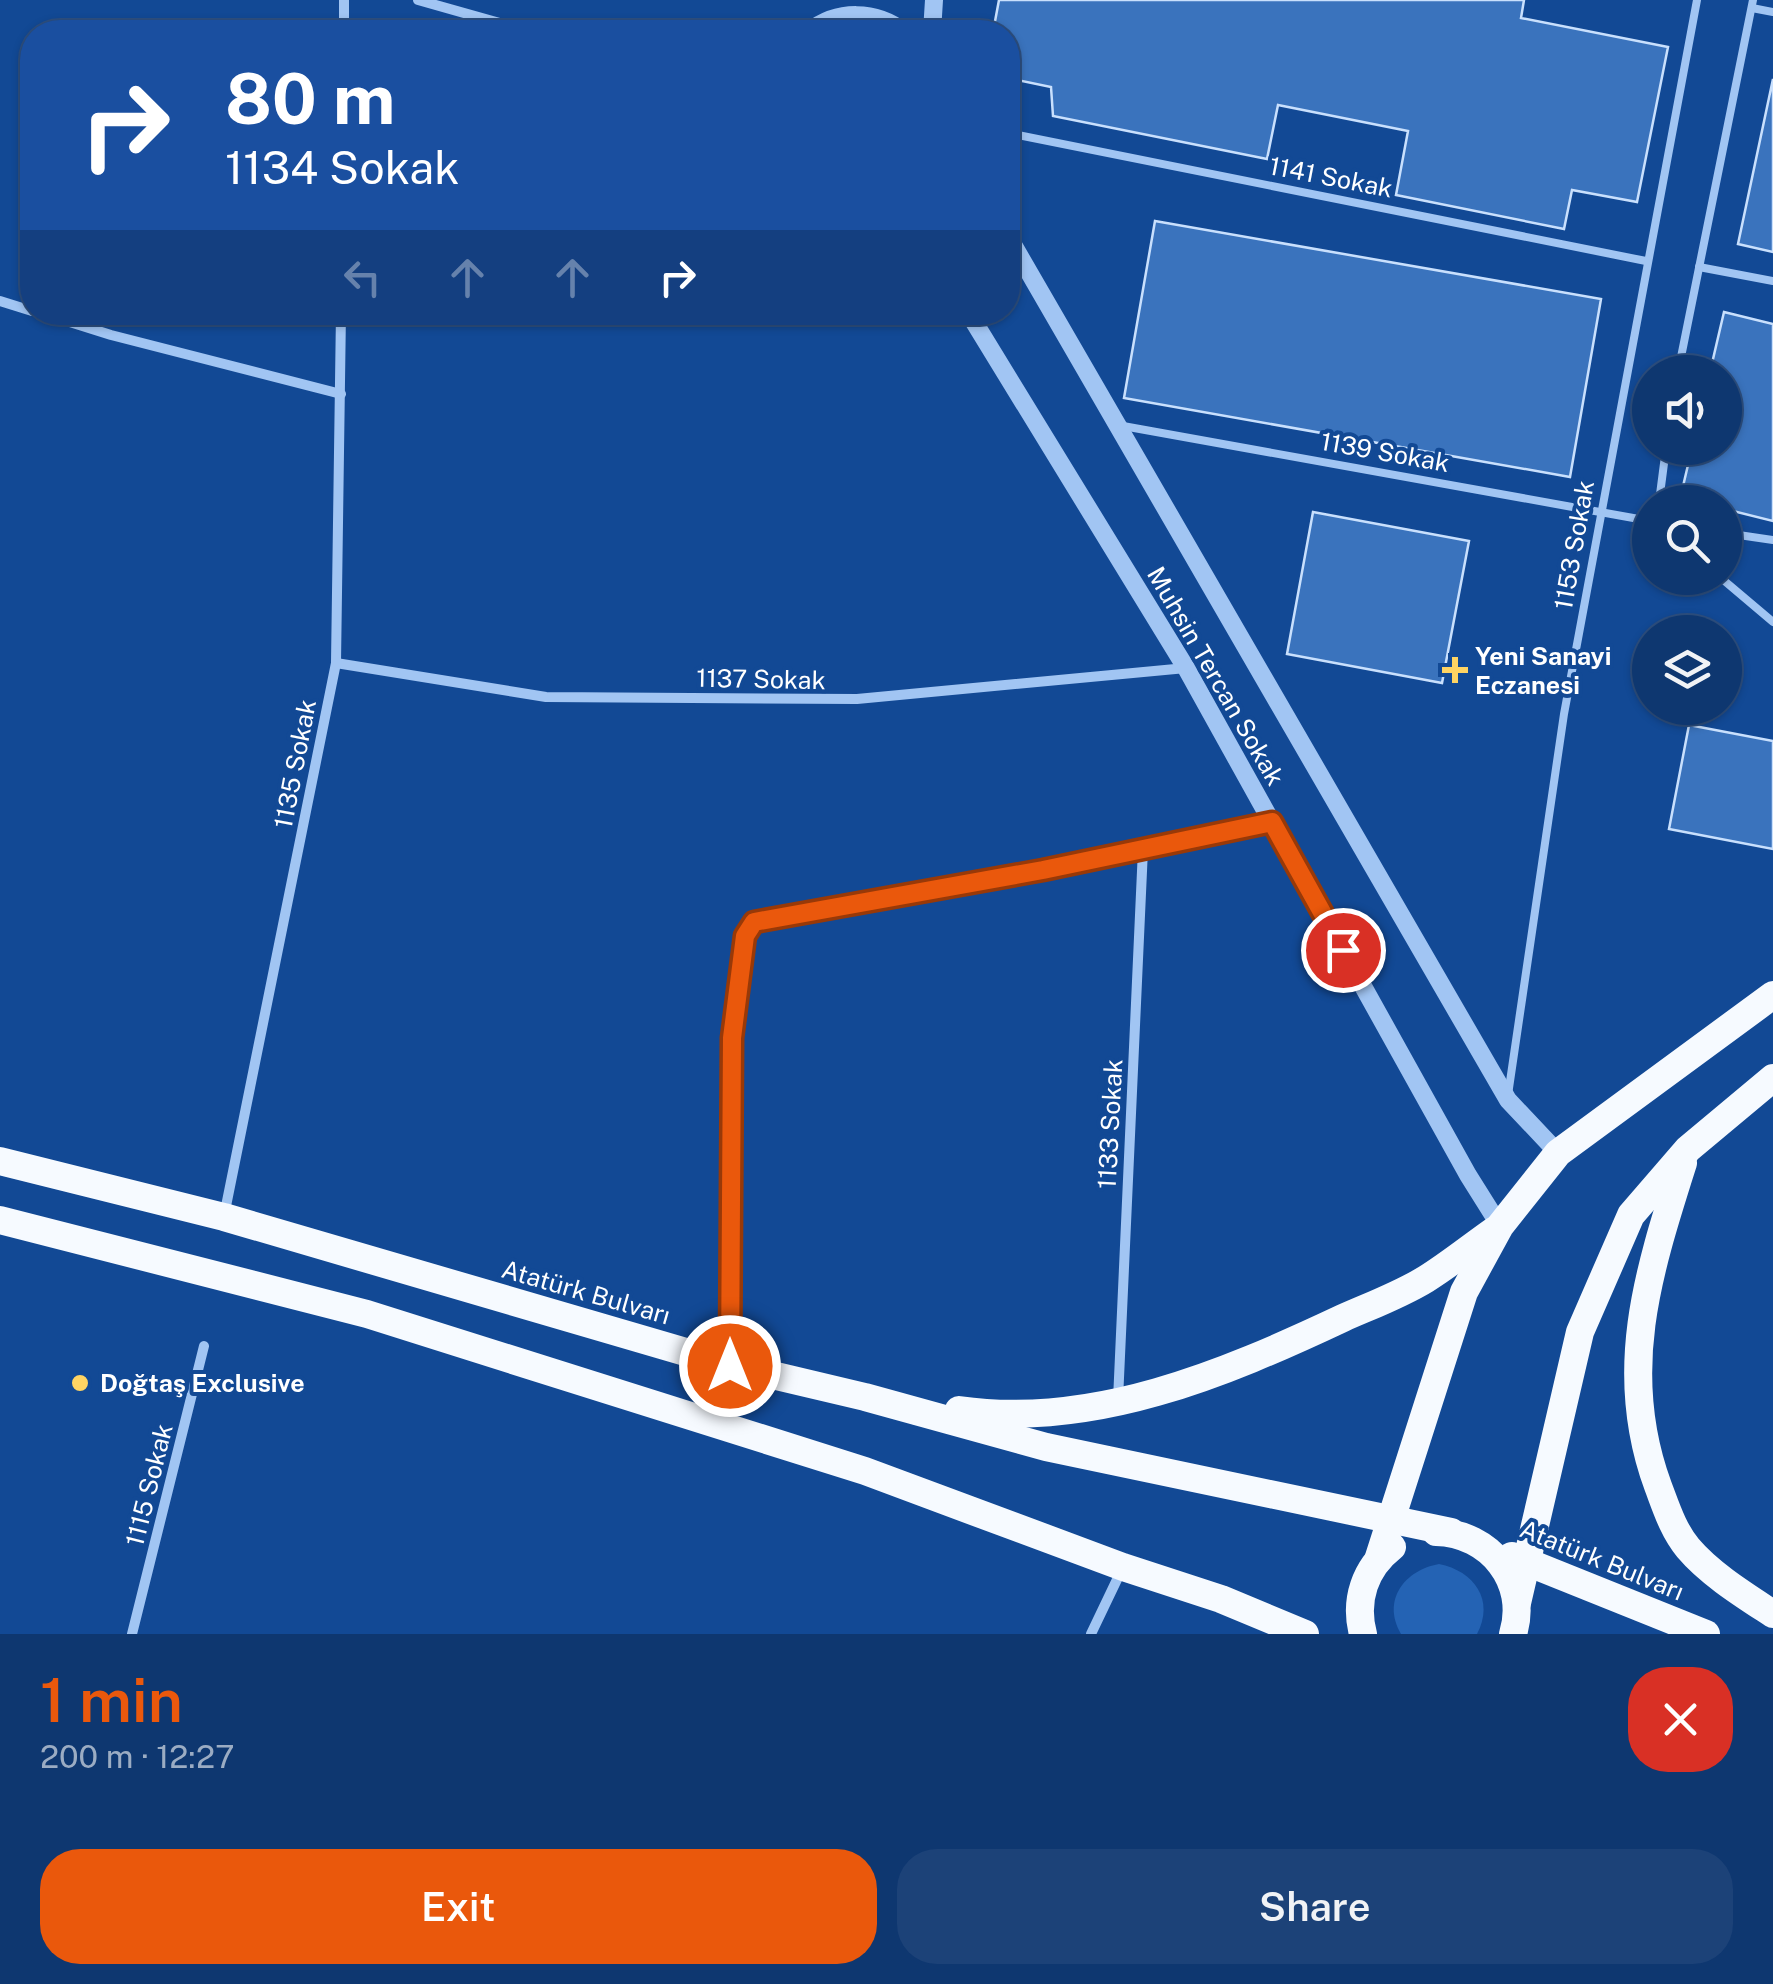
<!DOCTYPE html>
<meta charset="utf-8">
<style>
:root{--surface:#0e3770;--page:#1c4278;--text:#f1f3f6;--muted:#9bacc3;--line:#2e5183;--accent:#ea580c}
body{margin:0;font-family:"Public Sans",sans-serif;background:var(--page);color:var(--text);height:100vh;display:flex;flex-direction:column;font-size:38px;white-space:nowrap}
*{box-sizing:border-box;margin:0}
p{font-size:32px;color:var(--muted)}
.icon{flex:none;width:55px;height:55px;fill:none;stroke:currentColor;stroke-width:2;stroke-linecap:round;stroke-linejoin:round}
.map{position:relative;height:1634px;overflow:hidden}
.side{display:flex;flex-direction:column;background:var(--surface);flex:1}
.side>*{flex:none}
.guide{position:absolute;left:20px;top:20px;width:1000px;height:305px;border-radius:40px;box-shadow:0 2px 8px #0004,0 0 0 2px var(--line);background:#1a4fa0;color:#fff;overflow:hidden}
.buttons{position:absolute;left:1632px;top:355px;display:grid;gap:20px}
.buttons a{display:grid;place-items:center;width:110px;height:110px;border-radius:50%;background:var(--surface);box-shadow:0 2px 8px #0004,0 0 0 2px var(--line);font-size:50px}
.pin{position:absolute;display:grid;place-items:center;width:85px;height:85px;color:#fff;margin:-42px;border:5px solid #fff;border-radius:50%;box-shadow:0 2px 10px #0007}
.me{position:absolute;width:110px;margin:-55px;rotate:0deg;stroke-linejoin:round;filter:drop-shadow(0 0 8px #0008)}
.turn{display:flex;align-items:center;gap:35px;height:210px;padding:0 40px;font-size:45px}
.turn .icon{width:130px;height:130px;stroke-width:2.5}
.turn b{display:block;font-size:70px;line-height:85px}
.lanes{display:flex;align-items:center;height:95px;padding:0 40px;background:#0003;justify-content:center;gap:50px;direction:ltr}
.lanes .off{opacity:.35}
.round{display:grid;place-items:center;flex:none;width:105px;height:105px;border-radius:40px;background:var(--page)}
.overview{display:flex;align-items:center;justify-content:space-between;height:170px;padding:0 40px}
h1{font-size:60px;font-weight:600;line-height:75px;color:var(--accent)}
.button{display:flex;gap:20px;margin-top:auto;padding:20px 40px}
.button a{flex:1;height:115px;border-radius:40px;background:var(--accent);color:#fff;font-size:40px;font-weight:600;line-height:115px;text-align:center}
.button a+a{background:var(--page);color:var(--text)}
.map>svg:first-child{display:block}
</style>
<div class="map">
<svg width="1773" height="1634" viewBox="0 0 1773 1634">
<rect width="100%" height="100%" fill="#124995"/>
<path fill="#2463b4" d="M 1439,1564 C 1474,1571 1495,1600 1477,1634 L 1401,1634 C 1381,1600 1405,1570 1439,1564 Z"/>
<g fill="#3a73bd" stroke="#c9e0fd" stroke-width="2.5">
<polygon points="999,0 1524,0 1521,18 1668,47 1637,202 1572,190 1564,229 1396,195 1408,131 1278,105 1267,159 1053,116 1051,87 1008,78 1008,32 993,32"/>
<polygon points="1773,79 1773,252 1738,244"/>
<polygon points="1155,221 1601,299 1570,477 1124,398"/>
<polygon points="1724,312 1773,324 1773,521 1725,509 1725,502 1680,499 1692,448 1725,448 1725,372 1710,372"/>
<polygon points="1313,512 1469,541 1442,683 1287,654"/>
<polygon points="1689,725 1773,741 1773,849 1669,829"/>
</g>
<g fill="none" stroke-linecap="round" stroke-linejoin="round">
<g stroke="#a1c5f3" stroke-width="8">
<polyline points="1752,8 1773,12"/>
<polyline points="1008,133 1646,261"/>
<polyline points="1699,267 1773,281"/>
<polyline points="1678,372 1753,0"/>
<polyline points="1123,426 1650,521"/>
<polyline points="1659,502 1666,448"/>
<polyline points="1725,533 1773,540"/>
<polyline points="1721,578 1773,622"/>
<polyline points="1508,1095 1564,714 1697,0"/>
</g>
<g stroke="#a1c5f3" stroke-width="10">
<polyline points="418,0 531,32"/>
<polyline points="344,32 344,0"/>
<polyline points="789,32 810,26"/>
<polyline points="0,301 32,311"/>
<polyline points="38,312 111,335 341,394"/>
<polyline points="336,663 546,697 857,699 1186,668"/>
<polyline points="224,1216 336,663 341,312"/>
<polyline points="730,1360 733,1038 745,936 754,921 1043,870 1272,821"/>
<polyline points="1118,1400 1143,849"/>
<polyline points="132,1634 204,1346"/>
<polyline points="1091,1634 1123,1567"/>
</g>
<g stroke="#a1c5f3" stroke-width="18">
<path d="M 809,32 C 837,9 876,10 904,32"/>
<polyline points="932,32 934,0"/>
<polyline points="1008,236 1508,1100 1558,1153"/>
<polyline points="968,312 1186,668 1468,1175 1500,1226"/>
</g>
<g stroke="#f6faff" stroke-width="28">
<polyline points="0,1161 224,1217 730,1365 865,1397 1046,1447 1451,1532"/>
<path d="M 1683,1163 C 1648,1273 1616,1372 1658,1486 C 1666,1507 1673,1530 1688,1548 C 1710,1574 1744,1595 1773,1614"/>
<polyline points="0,1220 367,1314 865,1471 1123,1567 1221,1599 1305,1634"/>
<path d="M 959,1410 C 1093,1429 1224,1374 1343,1318 C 1370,1306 1400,1295 1426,1279 C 1450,1264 1472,1246 1495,1230"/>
<path d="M 1436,1532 C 1490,1533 1529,1582 1513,1634"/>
<polyline points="1512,1556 1706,1634"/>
<polyline points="1379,1557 1464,1292 1500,1226 1558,1153 1773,995"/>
<polyline points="1517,1603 1580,1332 1631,1215 1688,1149 1773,1078"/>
<path d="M 1363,1634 C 1354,1600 1365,1568 1392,1547"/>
</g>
</g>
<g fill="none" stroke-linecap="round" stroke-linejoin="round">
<defs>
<polyline id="route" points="730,1366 732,1038 745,936 754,922 1043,870 1272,822 1343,950"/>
</defs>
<use href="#route" stroke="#983908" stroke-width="25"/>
<use href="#route" stroke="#ea580c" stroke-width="18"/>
</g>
<g fill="#ffd463" stroke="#124995" stroke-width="4">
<path d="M1450 655h10v10h10v10h-10v10h-10v-10h-10v-10h10z"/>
<circle cx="80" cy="1383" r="10"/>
</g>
<g text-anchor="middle" stroke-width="8" stroke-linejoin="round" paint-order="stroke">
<g font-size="25" fill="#fff" stroke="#124995">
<text transform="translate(1331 177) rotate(11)" y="9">1141 Sokak</text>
<text transform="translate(1385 452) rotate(10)" y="9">1139 Sokak</text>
<text transform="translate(1574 545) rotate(-80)" y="9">1153 Sokak</text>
<text transform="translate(1216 676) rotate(60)" y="9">Muhsin Tercan Sokak</text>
<text transform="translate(761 679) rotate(1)" y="9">1137 Sokak</text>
<text transform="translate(295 764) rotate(-79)" y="9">1135 Sokak</text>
<text transform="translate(1110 1124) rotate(-87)" y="9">1133 Sokak</text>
<text transform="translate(586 1292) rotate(16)" y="9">Atatürk Bulvarı</text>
<text transform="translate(149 1485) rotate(-76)" y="9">1115 Sokak</text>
<text transform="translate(1602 1560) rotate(22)" y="9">Atatürk Bulvarı</text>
</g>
<g font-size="25" font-weight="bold" fill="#fff" stroke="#124995" text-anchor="start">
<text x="1475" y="665">Yeni Sanayi<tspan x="1475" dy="29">Eczanesi</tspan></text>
<text x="100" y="1392">Doğtaş Exclusive</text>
</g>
</g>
</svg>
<div class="buttons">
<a><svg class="icon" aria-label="sound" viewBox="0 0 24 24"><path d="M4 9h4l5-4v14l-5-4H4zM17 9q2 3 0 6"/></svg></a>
<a><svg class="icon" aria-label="search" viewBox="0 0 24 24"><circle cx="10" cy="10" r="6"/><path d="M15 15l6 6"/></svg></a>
<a><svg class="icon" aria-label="layers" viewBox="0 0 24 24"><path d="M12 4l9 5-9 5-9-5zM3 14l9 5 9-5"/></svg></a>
</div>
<div class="pin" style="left:1343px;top:950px;background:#d93025"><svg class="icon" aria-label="arrive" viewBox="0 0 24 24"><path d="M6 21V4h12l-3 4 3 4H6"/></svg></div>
<svg class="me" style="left:730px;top:1366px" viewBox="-20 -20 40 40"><circle r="17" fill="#ea580c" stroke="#fff" stroke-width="3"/><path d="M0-11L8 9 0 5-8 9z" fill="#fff"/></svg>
<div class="guide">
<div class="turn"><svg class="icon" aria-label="right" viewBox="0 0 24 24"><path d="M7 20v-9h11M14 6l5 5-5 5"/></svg><div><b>80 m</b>1134 Sokak</div></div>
<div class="lanes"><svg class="icon off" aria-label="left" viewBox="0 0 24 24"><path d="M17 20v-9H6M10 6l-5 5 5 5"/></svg><svg class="icon off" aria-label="ahead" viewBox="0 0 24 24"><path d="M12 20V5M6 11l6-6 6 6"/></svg><svg class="icon off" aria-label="ahead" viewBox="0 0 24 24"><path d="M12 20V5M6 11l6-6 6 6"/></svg><svg class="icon" aria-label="right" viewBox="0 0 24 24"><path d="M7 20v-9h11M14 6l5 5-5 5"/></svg></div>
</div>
</div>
<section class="side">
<div class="overview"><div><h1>1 min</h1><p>200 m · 12:27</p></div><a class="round" style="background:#d93025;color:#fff"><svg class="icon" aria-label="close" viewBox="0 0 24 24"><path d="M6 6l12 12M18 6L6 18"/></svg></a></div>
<div class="button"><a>Exit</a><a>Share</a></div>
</section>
